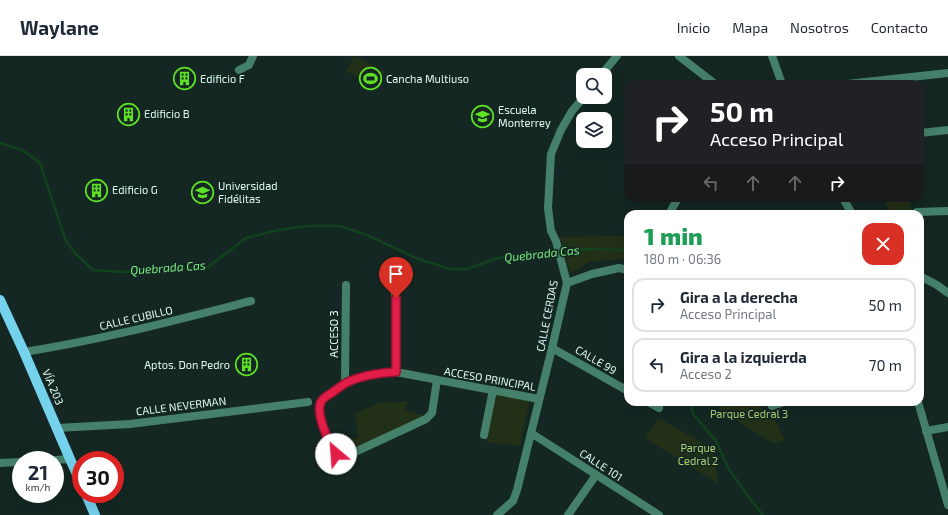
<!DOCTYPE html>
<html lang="es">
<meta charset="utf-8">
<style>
:root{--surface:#fff;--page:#f6f6f7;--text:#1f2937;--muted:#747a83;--line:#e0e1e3}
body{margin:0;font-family:"Exo 2",sans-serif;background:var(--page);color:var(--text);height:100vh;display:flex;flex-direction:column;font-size:15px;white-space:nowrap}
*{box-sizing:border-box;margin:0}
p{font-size:13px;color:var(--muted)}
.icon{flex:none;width:22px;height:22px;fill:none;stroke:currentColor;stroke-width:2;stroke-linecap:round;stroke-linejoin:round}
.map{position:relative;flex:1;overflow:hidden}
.drawer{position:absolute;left:624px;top:154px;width:300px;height:196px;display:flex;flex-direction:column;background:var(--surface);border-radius:12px;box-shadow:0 4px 16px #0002}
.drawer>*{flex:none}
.banner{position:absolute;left:624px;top:24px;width:300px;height:122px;border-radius:12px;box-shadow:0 4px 16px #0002;background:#202124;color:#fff;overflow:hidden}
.fabs{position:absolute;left:576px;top:12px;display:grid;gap:8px}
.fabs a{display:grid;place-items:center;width:36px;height:36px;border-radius:8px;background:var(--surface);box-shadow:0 4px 16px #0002;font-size:20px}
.speed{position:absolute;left:12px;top:395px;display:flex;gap:8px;font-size:20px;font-weight:700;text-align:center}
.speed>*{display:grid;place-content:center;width:52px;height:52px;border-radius:50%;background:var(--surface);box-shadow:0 4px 16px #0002;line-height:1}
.speed small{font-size:10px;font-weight:400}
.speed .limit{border:6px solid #d22;background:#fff;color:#111}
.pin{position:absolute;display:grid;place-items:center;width:34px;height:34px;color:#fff;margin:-41px -17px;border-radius:50% 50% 50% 0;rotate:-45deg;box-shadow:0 0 4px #0007}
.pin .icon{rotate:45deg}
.me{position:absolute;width:44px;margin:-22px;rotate:333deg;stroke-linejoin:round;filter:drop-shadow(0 0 3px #0008)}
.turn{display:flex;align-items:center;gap:14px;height:84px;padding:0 20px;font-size:18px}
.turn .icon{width:52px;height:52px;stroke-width:2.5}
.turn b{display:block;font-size:28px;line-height:34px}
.lanes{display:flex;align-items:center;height:38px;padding:0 20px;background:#0003;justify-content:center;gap:20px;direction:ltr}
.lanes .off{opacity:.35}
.round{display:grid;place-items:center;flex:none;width:42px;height:42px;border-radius:12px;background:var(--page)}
.head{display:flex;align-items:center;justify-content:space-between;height:68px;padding:0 20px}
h1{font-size:24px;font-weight:800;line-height:30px;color:#1e9e55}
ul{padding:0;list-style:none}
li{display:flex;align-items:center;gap:12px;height:54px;margin:0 8px 6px;padding:0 12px;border:2px solid var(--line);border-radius:12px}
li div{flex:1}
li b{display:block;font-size:15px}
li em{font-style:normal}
header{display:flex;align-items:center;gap:24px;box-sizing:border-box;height:56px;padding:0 20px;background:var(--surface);border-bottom:1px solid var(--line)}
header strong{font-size:19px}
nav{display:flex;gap:22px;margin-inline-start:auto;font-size:14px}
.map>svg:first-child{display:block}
</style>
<header>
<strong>Waylane</strong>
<nav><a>Inicio</a><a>Mapa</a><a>Nosotros</a><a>Contacto</a></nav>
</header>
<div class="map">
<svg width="948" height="459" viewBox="0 0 948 459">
<rect width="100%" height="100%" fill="#142723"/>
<g fill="#233018">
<polygon points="354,0 384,15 375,31 346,15"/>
<polygon points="883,142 909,142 910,158 891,158"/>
<polygon points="628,180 628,204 619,203 589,206 570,217 561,181"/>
<polygon points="495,338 530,344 520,390 486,386"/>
<polygon points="408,345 405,354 425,360 344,398 339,397 335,391 358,381 357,366 354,358 379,347"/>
<path d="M 723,346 L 761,346 C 760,357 764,363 775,364 L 785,384 L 774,388 L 719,354 Z"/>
<polygon points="658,362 712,392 719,428 645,382"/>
</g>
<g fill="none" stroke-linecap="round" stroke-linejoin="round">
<g stroke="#12421d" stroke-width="2.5">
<polyline points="0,87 24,95 40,107 66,185 76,198 93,214 122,216 208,211 246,182 279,174 308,170 340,170 367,179 418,203 450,213 467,213 498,202 534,196 579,193 628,194"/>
<polyline points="690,346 693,358 716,385 728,412 748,440 763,459"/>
</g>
<g stroke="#45806a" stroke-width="8">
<polyline points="679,0 715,28"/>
<polyline points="772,0 782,28"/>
<polyline points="239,14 249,9 253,0"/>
<polyline points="601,19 617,0"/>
<polyline points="847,28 948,17"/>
<polyline points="920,77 948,74"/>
<polyline points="843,142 852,158"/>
<polyline points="917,156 948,155"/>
<polyline points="669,158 678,142"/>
<polyline points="920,220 937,229 948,237"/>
<polyline points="395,227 396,316"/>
<polyline points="567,227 592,218 619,212 628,214"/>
<polyline points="552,292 628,335"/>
<path d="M 24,296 C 101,284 176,264 251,245"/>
<path d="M 437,324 L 432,357 L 426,363 L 342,402 C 333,399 329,387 326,380 C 324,372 317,354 320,346 C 323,342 328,339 332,336 C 336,333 341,330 345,327 C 361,319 379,317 396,316 L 539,343"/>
<polyline points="345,327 346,229"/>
<polyline points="648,346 659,352"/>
<polyline points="918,346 948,449"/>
<polyline points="772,350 784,346"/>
<polyline points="57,372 130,368 308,346"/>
<polyline points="926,375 948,371"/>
<polyline points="531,377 659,459"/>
<polyline points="484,379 493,334"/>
<polyline points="55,404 70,403"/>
<polyline points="0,407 21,406"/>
<polyline points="497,459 513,445 517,434 552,292 567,227 556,185 551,175 548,152 551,98 561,74 572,55 584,41"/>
<polyline points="568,459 596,419"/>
</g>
<g stroke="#74d2ec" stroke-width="10">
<polyline points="0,244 24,296 70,403 81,427"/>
<polyline points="86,438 95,459"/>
</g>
</g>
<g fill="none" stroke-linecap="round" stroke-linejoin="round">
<defs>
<path id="route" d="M 336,398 C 329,387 315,357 321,346 C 323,341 329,339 333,336 C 337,333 341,330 346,327 C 361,319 379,317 396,316 L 396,242"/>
</defs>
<use href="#route" stroke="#92132f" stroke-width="10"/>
<use href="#route" stroke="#e11d48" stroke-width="7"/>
</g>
<defs>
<symbol id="building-ring" viewBox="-11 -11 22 22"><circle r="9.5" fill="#142723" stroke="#5ee124" stroke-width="1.5"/><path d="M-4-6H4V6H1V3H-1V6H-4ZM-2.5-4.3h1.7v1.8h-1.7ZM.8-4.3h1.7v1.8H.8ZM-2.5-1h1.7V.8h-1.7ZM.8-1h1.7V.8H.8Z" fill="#5ee124"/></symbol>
<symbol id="stadium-ring" viewBox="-11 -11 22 22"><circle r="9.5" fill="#142723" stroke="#5ee124" stroke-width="1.5"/><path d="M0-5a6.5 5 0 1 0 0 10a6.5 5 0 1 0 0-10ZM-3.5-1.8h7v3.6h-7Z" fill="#5ee124"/></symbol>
<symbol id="school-ring" viewBox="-11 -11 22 22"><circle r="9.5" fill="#142723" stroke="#5ee124" stroke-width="1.5"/><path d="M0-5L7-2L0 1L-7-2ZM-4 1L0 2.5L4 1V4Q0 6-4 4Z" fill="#5ee124"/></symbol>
<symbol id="university-ring" viewBox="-11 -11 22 22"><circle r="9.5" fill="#142723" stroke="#5ee124" stroke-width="1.5"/><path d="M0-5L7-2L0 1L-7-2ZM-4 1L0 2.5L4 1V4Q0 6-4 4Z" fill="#5ee124"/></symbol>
</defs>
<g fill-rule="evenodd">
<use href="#building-ring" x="172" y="10" width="25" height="25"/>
<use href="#stadium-ring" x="358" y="10" width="25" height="25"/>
<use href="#building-ring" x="116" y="46" width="25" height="25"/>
<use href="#school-ring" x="470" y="48" width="25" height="25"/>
<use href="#building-ring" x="84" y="122" width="25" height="25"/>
<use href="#university-ring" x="190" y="124" width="25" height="25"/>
<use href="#building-ring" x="234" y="296" width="25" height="25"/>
</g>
<g text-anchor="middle" stroke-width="3.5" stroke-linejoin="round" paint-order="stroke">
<g font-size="11" fill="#defbf2" stroke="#142723" text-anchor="start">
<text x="200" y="27">Edificio F</text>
<text x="386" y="27">Cancha Multiuso</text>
<text x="498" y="58">Escuela<tspan x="498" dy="13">Monterrey</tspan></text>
<text x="144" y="62">Edificio B</text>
<text x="218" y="134">Universidad<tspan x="218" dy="13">Fidélitas</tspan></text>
<text x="112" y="138">Edificio G</text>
<text x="230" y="313" text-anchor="end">Aptos. Don Pedro</text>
</g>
<g font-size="11" fill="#defbf2" stroke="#142723">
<text transform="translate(547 260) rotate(-79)" y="4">CALLE CERDAS</text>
<text transform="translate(136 262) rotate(-13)" y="4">CALLE CUBILLO</text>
<text transform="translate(334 278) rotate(-90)" y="4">ACCESO 3</text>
<text transform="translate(596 304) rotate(30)" y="4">CALLE 99</text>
<text transform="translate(490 323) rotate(10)" y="4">ACCESO PRINCIPAL</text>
<text transform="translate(53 331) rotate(67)" y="4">VÍA 203</text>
<text transform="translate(181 350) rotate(-7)" y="4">CALLE NEVERMAN</text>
<text transform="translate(601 409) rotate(33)" y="4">CALLE 101</text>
</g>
<g font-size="11" fill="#b1d273" stroke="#142723">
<text x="749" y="362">Parque Cedral 3</text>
<text x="698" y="396">Parque<tspan x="698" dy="13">Cedral 2</tspan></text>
</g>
<g font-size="12" font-style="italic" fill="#7aed81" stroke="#142723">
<text transform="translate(542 198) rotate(-6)" y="4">Quebrada Cas</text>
<text transform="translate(168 212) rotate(-4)" y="4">Quebrada Cas</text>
</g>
</g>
</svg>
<div class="fabs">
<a><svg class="icon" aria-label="search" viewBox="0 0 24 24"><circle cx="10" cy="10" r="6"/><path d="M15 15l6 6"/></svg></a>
<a><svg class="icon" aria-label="layers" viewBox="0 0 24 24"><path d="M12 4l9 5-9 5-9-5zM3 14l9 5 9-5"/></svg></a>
</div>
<div class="speed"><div>21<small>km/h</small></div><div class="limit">30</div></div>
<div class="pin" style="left:396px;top:242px;background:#d93025"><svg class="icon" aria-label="arrive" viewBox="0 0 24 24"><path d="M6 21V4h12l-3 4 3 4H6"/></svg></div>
<svg class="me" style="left:336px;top:398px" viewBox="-20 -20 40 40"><circle r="19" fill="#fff"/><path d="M0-13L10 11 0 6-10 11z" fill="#e11d48"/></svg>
<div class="banner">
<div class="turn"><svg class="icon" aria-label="right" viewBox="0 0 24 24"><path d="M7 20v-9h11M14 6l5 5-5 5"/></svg><div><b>50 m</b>Acceso Principal</div></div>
<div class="lanes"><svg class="icon off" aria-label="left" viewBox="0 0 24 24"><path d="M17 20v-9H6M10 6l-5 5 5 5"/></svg><svg class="icon off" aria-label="ahead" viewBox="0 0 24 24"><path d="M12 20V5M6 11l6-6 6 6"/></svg><svg class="icon off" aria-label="ahead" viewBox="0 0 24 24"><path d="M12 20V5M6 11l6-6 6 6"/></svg><svg class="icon" aria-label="right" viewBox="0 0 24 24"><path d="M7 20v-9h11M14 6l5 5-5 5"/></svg></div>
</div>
<section class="drawer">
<div class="head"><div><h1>1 min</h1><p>180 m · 06:36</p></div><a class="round" style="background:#d93025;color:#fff"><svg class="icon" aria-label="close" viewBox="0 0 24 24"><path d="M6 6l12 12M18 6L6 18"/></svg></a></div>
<ul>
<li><svg class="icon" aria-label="right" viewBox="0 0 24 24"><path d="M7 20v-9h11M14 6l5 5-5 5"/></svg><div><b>Gira a la derecha</b><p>Acceso Principal</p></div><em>50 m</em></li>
<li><svg class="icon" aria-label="left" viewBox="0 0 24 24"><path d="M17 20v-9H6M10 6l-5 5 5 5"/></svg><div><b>Gira a la izquierda</b><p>Acceso 2</p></div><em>70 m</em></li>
</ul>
</section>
</div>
